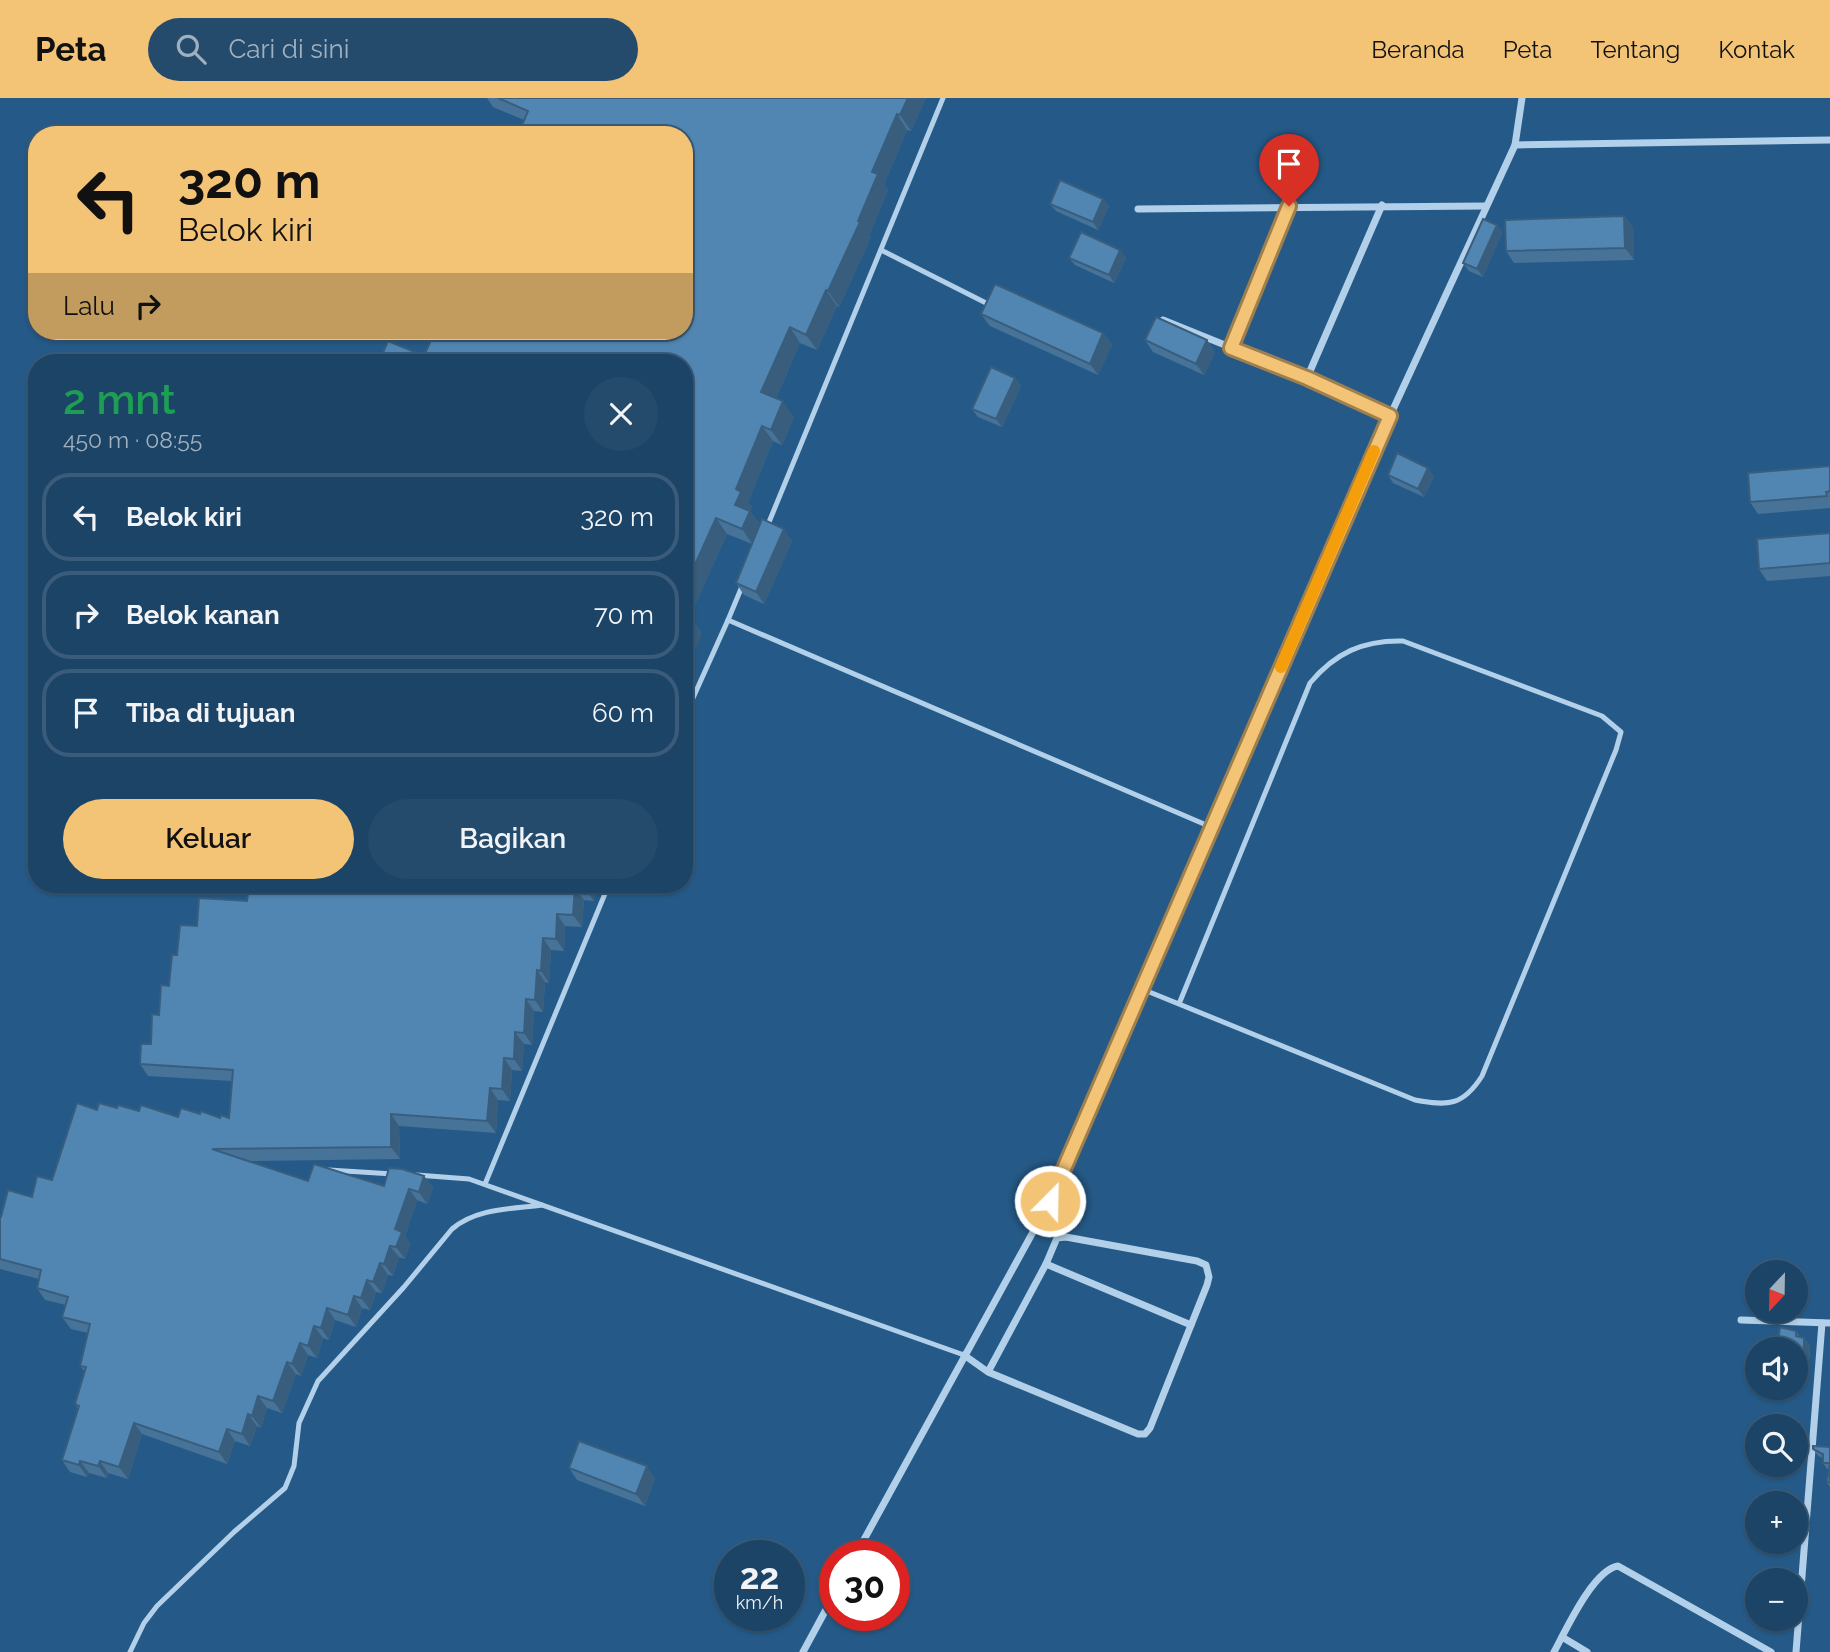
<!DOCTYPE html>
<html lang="id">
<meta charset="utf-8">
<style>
:root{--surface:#1c4466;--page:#254b6c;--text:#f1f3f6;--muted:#a0b0bf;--line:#3a5c7a;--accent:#f3c376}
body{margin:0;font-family:Raleway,sans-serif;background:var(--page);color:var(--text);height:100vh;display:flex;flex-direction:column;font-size:26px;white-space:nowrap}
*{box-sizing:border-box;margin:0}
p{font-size:23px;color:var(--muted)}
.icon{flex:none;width:38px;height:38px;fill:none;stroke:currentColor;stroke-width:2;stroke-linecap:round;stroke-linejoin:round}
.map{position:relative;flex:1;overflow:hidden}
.sheet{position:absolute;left:28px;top:256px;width:665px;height:539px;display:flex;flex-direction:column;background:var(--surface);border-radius:28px;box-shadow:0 2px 5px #0004,0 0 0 2px var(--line)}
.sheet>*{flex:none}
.guide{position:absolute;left:28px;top:28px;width:665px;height:214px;border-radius:28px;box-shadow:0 2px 5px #0004,0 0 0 2px var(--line);background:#f3c376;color:#111;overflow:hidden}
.needle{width:46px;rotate:202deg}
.controls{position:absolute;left:1745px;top:1162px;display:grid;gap:14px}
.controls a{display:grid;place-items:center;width:63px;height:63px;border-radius:50%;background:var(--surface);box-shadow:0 2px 5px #0004,0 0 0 2px var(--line);font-size:35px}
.speed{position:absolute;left:714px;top:1442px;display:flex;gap:14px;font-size:35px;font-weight:700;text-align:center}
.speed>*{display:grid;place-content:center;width:91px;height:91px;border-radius:50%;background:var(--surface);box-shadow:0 2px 5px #0004,0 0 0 2px var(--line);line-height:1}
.speed small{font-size:18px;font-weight:400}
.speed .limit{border:10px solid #d22;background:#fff;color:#111}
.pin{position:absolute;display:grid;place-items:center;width:60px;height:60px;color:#fff;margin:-72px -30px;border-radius:50% 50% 50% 0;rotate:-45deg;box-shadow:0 0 7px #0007}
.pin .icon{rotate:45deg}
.me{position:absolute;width:77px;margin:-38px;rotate:23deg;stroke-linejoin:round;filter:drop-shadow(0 0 5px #0008)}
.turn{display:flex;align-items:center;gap:24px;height:147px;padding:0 35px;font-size:32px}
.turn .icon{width:91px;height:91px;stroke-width:2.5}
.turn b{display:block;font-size:49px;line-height:60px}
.then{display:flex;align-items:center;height:66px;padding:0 35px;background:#0003;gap:14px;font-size:26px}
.round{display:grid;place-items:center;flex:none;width:74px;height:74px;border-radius:37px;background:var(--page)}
.headline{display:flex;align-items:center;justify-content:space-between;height:119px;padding:0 35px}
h1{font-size:42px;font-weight:600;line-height:52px;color:#1e9e55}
.button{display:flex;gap:14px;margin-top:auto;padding:14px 35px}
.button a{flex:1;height:80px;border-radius:42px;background:var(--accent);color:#111;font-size:28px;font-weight:600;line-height:80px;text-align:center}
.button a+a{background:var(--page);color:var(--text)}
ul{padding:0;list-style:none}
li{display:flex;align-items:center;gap:21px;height:88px;margin:0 14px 10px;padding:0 21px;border:4px solid var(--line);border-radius:28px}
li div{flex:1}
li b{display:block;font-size:26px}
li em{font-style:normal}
header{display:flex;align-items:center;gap:42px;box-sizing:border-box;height:98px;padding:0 35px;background:var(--accent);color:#111}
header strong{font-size:33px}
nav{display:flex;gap:38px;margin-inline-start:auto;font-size:24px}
.search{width:490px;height:63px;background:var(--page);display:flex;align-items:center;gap:18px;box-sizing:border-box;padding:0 24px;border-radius:38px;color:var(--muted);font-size:26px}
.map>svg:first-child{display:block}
</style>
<header>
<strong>Peta</strong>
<div class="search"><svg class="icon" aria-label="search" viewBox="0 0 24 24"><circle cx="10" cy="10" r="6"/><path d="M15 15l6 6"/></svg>Cari di sini</div>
<nav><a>Beranda</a><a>Peta</a><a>Tentang</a><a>Kontak</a></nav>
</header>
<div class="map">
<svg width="1830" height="1554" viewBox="0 0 1830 1554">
<rect width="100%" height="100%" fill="#255a88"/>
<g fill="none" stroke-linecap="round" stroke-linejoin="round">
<g stroke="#b2d0e9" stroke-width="5">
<polyline points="881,152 990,207"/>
<polyline points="767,429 943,0"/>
<polyline points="728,522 743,486"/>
<polyline points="684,620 728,522 1211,729"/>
<path d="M 1142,891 L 1415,1002 C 1448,1008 1463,1008 1482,978 L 1616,652 L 1621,634 L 1602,618 L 1403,543 C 1363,542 1335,555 1310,585 L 1179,906"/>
<polyline points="329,1072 393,1076"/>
<polyline points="417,1077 469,1081 964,1257"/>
<polyline points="485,1086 609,786"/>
<path d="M 130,1554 L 144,1525 L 157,1508 L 234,1434 L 285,1390 L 294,1368 L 299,1325 L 318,1283 L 404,1189 L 452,1131 C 476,1110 512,1111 542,1107"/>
</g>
<g stroke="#b2d0e9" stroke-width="7">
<polyline points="1515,47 1830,42"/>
<polyline points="1138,111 1486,108"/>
<polyline points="1163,222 1307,280 1390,318"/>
<polyline points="1232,250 1289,109"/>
<polyline points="1307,280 1382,107"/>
<polyline points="1046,1166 1191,1227"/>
<polyline points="1741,1222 1830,1225"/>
<polyline points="964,1257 988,1274 1138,1336 1145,1336 1150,1330 1207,1187 1209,1179 1206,1167 1197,1163 1066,1139 1057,1140 1046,1166 988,1274"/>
<polyline points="855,1458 1050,1103 1390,318 1515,47 1522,0"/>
<polyline points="1562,1539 1587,1554"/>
<polyline points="803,1554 835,1495"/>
<path d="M 1554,1554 C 1566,1532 1593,1472 1618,1468 L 1771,1554"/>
<polyline points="1796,1554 1822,1225"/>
</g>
</g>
<g fill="#477399">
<polygon points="487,0 926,0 911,33 907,32 884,86 888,92 869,137 871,139 839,209 837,208 817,252 800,245 776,300 794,319 782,347 773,343 748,404 752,409 750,413 760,427 792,443 764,506 744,497 736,485 752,446 727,436 689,520 691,520 702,536 424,258 684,233 524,22 493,9"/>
<polygon points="1103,101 1109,108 1098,132 1056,113 1050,106"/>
<polygon points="1624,118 1633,130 1634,162 1514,165 1506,153"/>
<polygon points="1497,127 1502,135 1483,179 1469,173 1463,165"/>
<polygon points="1069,160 1126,160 1114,185 1075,167"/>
<polygon points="981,216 1103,235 1112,247 1098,277 990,228"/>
<polygon points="1145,242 1207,242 1215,254 1204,277 1153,254"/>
<polygon points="1015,280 1021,288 1002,329 978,319 972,311"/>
<polygon points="1830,368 1830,410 1758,416 1750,404"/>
<polygon points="1388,377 1434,378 1424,399 1393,385"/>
<polygon points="1830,435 1830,478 1767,483 1759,471"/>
<polygon points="595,786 594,803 584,802 582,829 565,828 564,853 551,852 549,885 545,884 543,914 534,913 532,947 524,946 522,973 512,972 510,1003 498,1002 496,1035 399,1028 400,1061 247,1063 308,1083 384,1088 424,1078 433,1090 427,1106 417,1102 405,1138 410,1146 405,1161 399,1159 393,1178 388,1177 382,1195 376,1194 370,1212 362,1210 356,1229 335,1222 329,1242 323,1240 317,1260 308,1257 301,1278 296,1276 282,1315 267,1310 261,1330 257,1328 250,1348 235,1343 227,1366 142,1336 128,1381 108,1375 107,1380 89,1375 87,1379 70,1374 62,1362 78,1311 75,1306 85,1274 80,1268 88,1235 71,1231 62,1219 66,1207 45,1202 37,1190 39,1181 0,1171 0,1119 32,1099 52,1082 97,1012 117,1010 178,1019 200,1016 220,1020 229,1020 232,983 148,978 140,966 151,946 169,888 177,857 197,828 247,803"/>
<polygon points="1796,1233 1800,1239 1804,1240 1810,1248 1809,1265 1796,1263"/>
<polygon points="1830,1349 1830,1389 1827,1384 1829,1371 1827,1371 1823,1365 1823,1360 1818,1358 1813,1351"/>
<polygon points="569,1370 655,1380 645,1408 577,1382"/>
</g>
<g fill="#395e7d">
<polygon points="908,0 926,0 911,33 900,17"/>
<polygon points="897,16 907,32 884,86 888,92 869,137 871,139 839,209 828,193 858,123 872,74"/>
<polygon points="1103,101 1109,108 1098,132 1093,124"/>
<polygon points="1624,118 1633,130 1634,162 1625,150"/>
<polygon points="1497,127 1502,135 1483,179 1477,171"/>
<polygon points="1120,152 1126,160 1114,185 1109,177"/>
<polygon points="826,192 837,208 817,252 806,237"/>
<polygon points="790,229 800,245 772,309 761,294"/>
<polygon points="1103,235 1112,247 1098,277 1090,266"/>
<polygon points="1207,242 1215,254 1204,277 1196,266"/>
<polygon points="1015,280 1021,288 1002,329 996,321"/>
<polygon points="783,303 794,319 782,347 771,332"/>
<polygon points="762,328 773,343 748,404 752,409 750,413 761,429 753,447 742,431 735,407 736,391"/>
<polygon points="1428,370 1434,378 1424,399 1418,391"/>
<polygon points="716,420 727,436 685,529 684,527 684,491"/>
<polygon points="784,431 792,443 764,506 756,494"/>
<polygon points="691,520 702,536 684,577 684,536"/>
<polygon points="586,786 595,786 594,803 585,791"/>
<polygon points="575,790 584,802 582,829 573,817"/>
<polygon points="557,816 565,828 564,853 556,841"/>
<polygon points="543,840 551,852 549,885 541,873"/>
<polygon points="537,872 545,884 543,914 535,902"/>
<polygon points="526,901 534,913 532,947 524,935"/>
<polygon points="515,934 524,946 522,973 514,961"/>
<polygon points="504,960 512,972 510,1003 502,991"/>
<polygon points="490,990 498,1002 496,1035 487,1023"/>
<polygon points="391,1016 399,1028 400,1061 391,1049"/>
<polygon points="424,1078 433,1090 427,1106 419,1094"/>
<polygon points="409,1091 417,1102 405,1138 410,1146 405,1161 396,1149 395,1131"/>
<polygon points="390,1148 399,1159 393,1178 384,1166"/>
<polygon points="380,1165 388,1177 382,1195 373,1184"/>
<polygon points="367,1182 376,1194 370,1212 361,1200"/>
<polygon points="354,1198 362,1210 356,1229 348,1217"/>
<polygon points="327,1210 335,1222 329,1242 321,1230"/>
<polygon points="314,1228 323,1240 317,1260 308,1248"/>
<polygon points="1804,1240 1810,1248 1809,1265 1804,1257"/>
<polygon points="300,1245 308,1257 301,1278 292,1266"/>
<polygon points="287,1264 296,1276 282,1315 273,1303"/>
<polygon points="258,1298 267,1310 261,1330 252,1318"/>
<polygon points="248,1316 257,1328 250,1348 242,1336"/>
<polygon points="134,1325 142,1336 128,1381 119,1369"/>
<polygon points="227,1331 235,1343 227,1366 219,1354"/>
<polygon points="80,1363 89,1375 87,1379 79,1367"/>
<polygon points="100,1363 108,1375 107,1380 98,1368"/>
<polygon points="647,1368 655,1380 645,1408 636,1396"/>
</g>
<g fill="#5286b2" stroke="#395e7d" stroke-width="2">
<polygon points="498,0 908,0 900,17 897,16 872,74 878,76 858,123 860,124 828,193 826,192 806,237 790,229 761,294 783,303 771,332 762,328 736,391 741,394 735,407 750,413 742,431 716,420 684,491 684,264 379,264 388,243 424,258 435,233 684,233 684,37 518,37 528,13"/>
<polygon points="1060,82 1103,101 1093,124 1050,106"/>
<polygon points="1624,118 1625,150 1506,153 1505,122"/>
<polygon points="1483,121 1497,127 1477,171 1463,165"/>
<polygon points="1081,134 1120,152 1109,177 1069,160"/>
<polygon points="995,186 1103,235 1090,266 981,216"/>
<polygon points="1156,219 1207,242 1196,266 1145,242"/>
<polygon points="991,269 1015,280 996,321 972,311"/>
<polygon points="1397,355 1428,370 1418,391 1388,377"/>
<polygon points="1830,368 1830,393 1826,394 1827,398 1750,404 1748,375"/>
<polygon points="762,421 784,431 756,494 736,485"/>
<polygon points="1830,435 1830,465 1759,471 1757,441"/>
<polygon points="684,518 691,520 684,536"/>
<polygon points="249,786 586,786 585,791 575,790 573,817 557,816 556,841 543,840 541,873 537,872 535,902 526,901 524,935 515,934 514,961 504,960 502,991 490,990 487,1023 391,1016 391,1049 212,1051 308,1083 314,1066 384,1088 389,1070 402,1071 424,1078 419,1094 409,1091 395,1131 402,1134 396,1149 390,1148 384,1166 380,1165 373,1184 367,1182 361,1200 354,1198 348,1217 327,1210 321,1230 314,1228 308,1248 300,1245 292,1266 287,1264 273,1303 258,1298 252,1318 248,1316 242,1336 227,1331 219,1354 134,1325 119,1369 100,1363 98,1368 80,1363 79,1367 62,1362 79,1308 75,1306 86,1269 80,1268 90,1226 62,1219 68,1199 37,1190 41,1172 0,1161 0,1119 1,1119 8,1092 32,1099 37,1078 52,1082 77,1005 97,1012 99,1005 117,1010 118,1007 139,1013 141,1007 178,1019 181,1010 200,1016 201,1013 220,1020 221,1017 229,1020 233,972 140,966 141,946 151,946 152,916 159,917 161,887 169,888 172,857 177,857 180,827 197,828 199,800 247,803"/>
<polygon points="1780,1229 1796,1233 1796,1238 1804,1240 1804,1257 1796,1256 1796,1251 1777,1251"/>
<polygon points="579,1343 647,1368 636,1396 569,1370"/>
<polygon points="1813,1348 1830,1349 1830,1365 1823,1365 1823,1356 1813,1351"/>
<polygon points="1830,1366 1830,1384 1827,1384"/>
</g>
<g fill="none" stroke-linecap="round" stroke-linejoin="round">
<defs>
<polyline id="route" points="1050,1103 1390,318 1307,280 1231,250 1289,108"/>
</defs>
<use href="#route" stroke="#9e7f4d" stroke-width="18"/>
<use href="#route" stroke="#f3c376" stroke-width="12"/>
<polyline stroke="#f59e0b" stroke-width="12" points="1281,569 1374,353"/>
</g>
</svg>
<div class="controls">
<a><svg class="needle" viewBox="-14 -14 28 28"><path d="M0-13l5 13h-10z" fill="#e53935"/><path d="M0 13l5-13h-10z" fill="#a0b0bf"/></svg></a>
<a><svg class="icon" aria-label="sound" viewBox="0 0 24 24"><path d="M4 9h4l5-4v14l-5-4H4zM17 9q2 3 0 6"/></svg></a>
<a><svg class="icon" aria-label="search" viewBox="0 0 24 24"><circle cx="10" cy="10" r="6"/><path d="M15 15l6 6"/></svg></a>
<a>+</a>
<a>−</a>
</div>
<div class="speed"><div>22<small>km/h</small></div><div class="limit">30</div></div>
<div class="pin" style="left:1289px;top:108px;background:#d93025"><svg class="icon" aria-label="arrive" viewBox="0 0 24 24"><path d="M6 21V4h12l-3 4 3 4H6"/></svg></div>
<svg class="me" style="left:1050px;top:1103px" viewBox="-20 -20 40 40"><circle r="17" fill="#f3c376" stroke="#fff" stroke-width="3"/><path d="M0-11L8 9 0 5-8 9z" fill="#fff"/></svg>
<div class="guide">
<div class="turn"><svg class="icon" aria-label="left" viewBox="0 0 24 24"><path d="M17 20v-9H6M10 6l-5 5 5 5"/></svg><div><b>320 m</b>Belok kiri</div></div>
<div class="then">Lalu<svg class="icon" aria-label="right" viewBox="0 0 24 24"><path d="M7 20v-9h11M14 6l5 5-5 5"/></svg></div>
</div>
<section class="sheet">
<div class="headline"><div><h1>2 mnt</h1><p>450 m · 08:55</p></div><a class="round"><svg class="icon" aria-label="close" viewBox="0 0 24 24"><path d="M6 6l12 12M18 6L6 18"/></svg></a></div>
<ul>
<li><svg class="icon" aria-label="left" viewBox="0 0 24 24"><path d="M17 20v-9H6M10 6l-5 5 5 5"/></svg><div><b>Belok kiri</b></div><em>320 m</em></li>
<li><svg class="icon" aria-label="right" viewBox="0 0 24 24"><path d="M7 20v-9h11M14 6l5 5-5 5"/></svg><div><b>Belok kanan</b></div><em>70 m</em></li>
<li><svg class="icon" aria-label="arrive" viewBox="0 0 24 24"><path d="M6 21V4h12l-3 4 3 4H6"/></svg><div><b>Tiba di tujuan</b></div><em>60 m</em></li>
</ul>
<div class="button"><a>Keluar</a><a>Bagikan</a></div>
</section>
</div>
